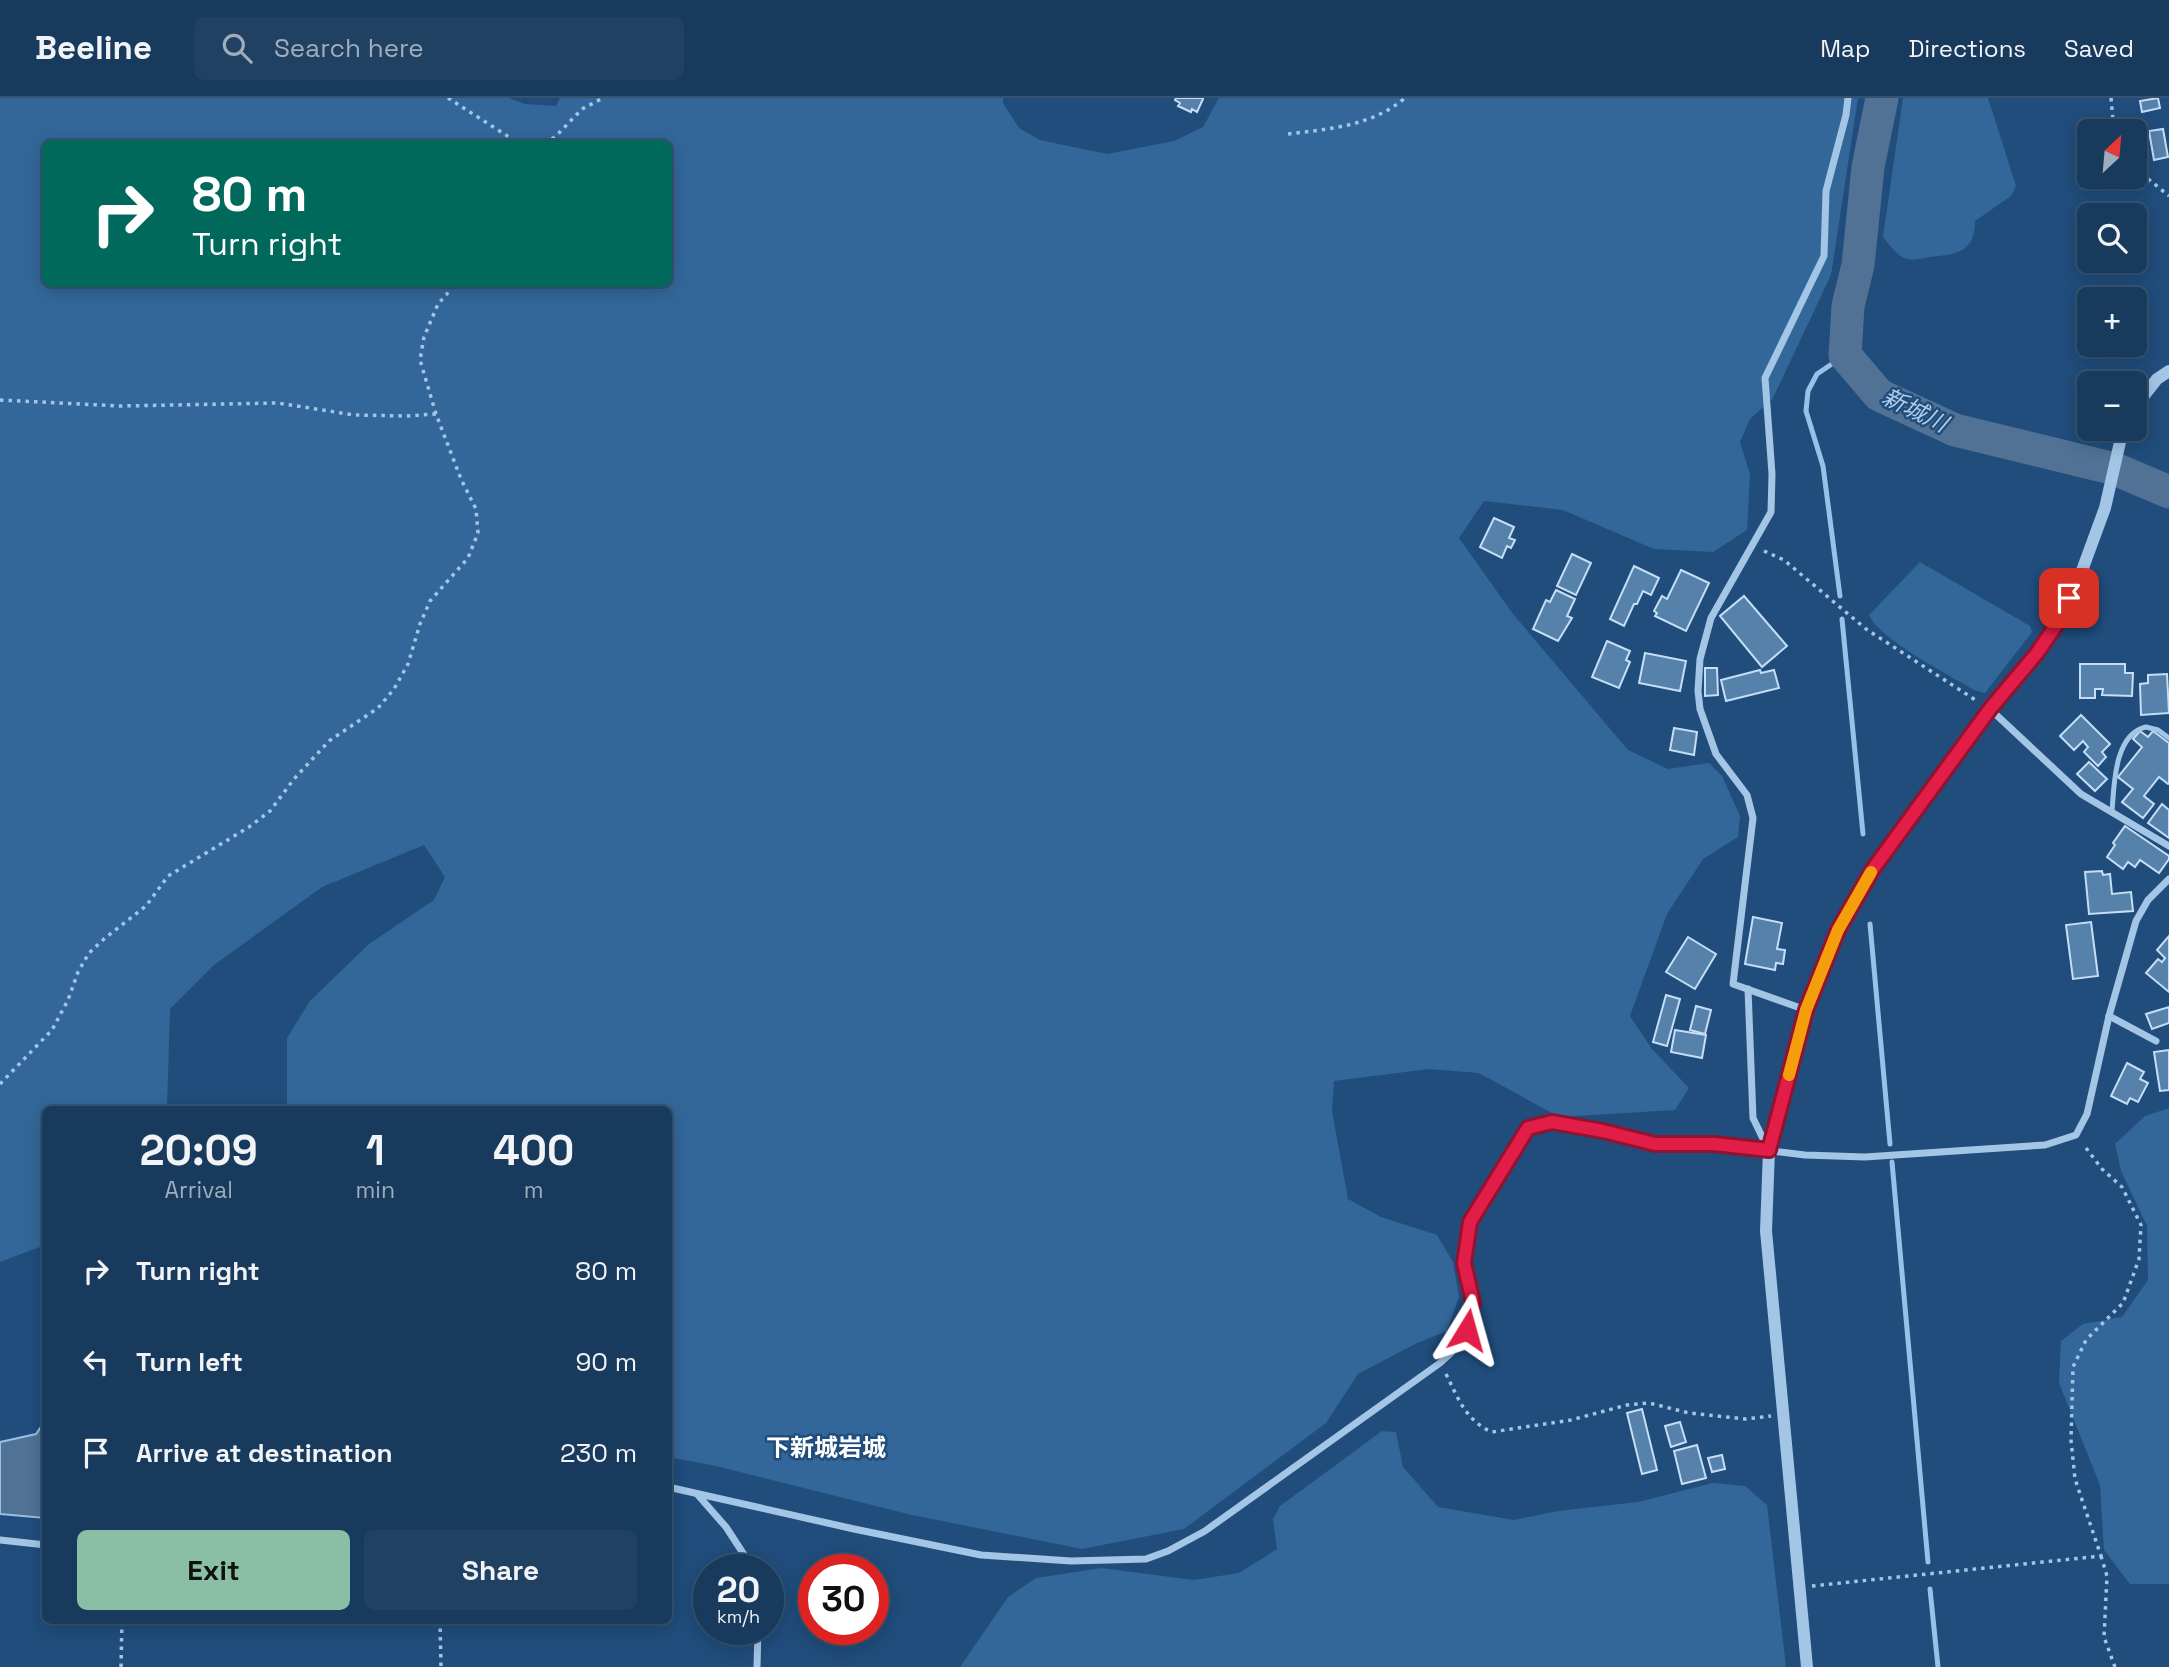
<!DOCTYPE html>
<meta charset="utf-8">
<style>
:root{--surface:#183a5d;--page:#214163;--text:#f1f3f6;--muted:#9fadbc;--line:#365472;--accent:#8abfa5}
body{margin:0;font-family:"Space Grotesk","Noto Sans JP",sans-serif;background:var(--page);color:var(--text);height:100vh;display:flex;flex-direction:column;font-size:26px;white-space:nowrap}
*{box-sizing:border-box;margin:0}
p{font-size:23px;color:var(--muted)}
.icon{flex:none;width:38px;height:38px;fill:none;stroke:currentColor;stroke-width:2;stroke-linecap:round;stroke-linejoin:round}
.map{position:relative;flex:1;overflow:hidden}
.side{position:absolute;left:42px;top:1008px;width:630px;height:518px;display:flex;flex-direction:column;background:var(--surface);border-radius:10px;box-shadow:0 4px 18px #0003,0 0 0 2px var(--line)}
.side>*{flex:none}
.banner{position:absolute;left:42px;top:42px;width:630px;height:147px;border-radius:10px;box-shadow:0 4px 18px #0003,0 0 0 2px var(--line);background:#00695c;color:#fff;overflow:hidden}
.needle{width:46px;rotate:26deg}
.tools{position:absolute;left:2077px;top:21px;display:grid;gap:14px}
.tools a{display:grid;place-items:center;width:70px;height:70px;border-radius:10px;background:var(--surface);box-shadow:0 4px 18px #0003,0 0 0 2px var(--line);font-size:35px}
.speed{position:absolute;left:693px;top:1456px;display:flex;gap:14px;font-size:35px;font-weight:700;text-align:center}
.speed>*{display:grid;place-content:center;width:91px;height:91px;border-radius:50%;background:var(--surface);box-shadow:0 4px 18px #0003,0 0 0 2px var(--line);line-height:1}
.speed small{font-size:18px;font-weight:400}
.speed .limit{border:10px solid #d22;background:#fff;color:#111}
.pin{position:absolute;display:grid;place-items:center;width:60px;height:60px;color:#fff;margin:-30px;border-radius:14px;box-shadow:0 4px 10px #0006}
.me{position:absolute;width:77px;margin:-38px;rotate:8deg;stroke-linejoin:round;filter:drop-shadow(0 0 5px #0008)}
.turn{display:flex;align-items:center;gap:24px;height:147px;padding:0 35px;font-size:32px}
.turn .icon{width:91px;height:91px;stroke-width:2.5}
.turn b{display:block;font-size:49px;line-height:60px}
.eta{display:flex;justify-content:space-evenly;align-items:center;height:119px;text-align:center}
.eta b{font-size:42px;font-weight:600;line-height:49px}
.button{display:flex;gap:14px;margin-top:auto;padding:14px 35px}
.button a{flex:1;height:80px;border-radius:10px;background:var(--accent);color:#111;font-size:28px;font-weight:600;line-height:80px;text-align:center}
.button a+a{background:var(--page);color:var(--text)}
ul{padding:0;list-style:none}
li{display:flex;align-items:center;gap:21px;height:91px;padding:0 35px}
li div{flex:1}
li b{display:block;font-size:26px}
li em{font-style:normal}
header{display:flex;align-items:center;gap:42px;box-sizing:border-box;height:98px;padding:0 35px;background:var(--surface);border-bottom:2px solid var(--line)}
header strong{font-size:33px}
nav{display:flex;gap:38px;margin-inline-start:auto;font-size:24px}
.search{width:490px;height:63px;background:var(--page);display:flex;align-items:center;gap:18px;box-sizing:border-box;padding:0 24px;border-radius:10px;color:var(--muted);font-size:26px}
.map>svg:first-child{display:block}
</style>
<header>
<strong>Beeline</strong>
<div class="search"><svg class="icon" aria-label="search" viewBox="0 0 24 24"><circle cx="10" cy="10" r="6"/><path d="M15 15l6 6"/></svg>Search here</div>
<nav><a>Map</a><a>Directions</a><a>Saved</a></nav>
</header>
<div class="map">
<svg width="2169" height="1569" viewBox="0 0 2169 1569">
<rect width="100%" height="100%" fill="#204d7c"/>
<g fill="#33679a" fill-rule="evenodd">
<path d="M 0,0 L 509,0 L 525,6 L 556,8 L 560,0 L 1003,0 L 1003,5 L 1019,30 L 1040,42 L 1107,56 L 1174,43 L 1203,29 L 1219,0 L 1858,0 L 1831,177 L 1773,300 L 1750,321 L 1740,344 L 1750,376 L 1747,432 L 1713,454 L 1654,451 L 1563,412 L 1484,403 L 1459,440 L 1513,516 L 1628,652 L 1668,671 L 1709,665 L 1722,678 L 1740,718 L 1738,739 L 1703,761 L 1667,816 L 1630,918 L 1652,951 L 1689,990 L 1675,1012 L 1559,1019 L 1479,975 L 1429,971 L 1334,983 L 1332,1013 L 1348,1101 L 1381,1119 L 1437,1137 L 1453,1164 L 1459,1199 L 1447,1233 L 1417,1245 L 1358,1276 L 1326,1325 L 1184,1431 L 1082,1451 L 912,1417 L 716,1368 L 669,1359 L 668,1012 L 287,1011 L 287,940 L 310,903 L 369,846 L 434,802 L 445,779 L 424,747 L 322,789 L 214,867 L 170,911 L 167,1011 L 46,1012 L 45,1147 L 0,1164 ZM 46,46 L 668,46 L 668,186 L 46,186 Z"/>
<path d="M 1903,0 L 1988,0 L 2016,88 L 2011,98 L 1975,123 C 1975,155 1956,156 1930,159 C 1923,160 1914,163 1908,161 C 1897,159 1890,147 1883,139 Z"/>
<path d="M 1920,464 L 2030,528 L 2032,534 L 1985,595 L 1974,592 C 1948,576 1880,542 1869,517 Z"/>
<polygon points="2169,1010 2169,1486 2130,1486 2104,1452 2100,1387 2059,1285 2061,1243 2083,1226 2122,1219 2148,1182 2147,1128 2121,1073 2115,1046 2145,1018"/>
<polygon points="1382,1333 1396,1334 1403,1369 1438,1409 1514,1422 1558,1413 1638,1404 1713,1385 1745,1388 1767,1407 1786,1569 960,1569 1008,1499 1036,1480 1101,1470 1194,1482 1239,1475 1277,1451 1273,1421 1280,1408"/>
</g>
<polygon fill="#517295" stroke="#97c1e8" stroke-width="2" points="45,1323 45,1420 0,1416 0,1344 36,1336"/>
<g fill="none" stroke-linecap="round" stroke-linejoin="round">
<g stroke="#97c1e8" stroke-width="5">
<polyline points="1840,498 1823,368 1806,313 1808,293 1817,276 1845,257"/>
<polyline points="1842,521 1863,736"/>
<polyline points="1870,826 1890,1046"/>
<polyline points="1892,1064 1928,1464"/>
<polyline points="1930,1491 1938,1569"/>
</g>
<polyline stroke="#517295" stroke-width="33" points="1882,0 1868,69 1858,167 1848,208 1845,257 1879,297 1955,332 2115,371 2169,394"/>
</g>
<g fill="#5581ab" stroke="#c6def5" stroke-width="2">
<polygon points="1176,0 1201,0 1203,1 1197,14 1192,11 1191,14 1178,8 1180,5 1175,2"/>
<polygon points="2158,0 2160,10 2142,14 2140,3"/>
<polygon points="2163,31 2168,59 2154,62 2149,33"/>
<polygon points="1494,420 1514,429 1509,440 1515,442 1511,450 1507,448 1502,460 1480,449"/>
<polygon points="1572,456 1591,465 1576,497 1557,488"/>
<polygon points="1634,468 1659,480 1651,497 1643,493 1637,506 1634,506 1624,528 1610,521"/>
<polygon points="1681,472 1709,485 1686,533 1655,518 1657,515 1654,513 1662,498 1667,501"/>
<polygon points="1556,492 1575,501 1567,518 1572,520 1558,543 1533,531 1546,502 1550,504"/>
<polygon points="1744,498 1787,548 1762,569 1720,518"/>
<polygon points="1607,543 1630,553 1626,562 1630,564 1619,590 1592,579"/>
<polygon points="1645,555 1686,563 1680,593 1639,585"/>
<polygon points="2080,566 2125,566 2125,575 2133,575 2132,598 2102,597 2103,591 2095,591 2095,600 2080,600"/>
<polygon points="1705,570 1717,570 1718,597 1705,598"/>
<polygon points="1760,572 1761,575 1774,572 1779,590 1726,603 1721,582"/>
<polygon points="2167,576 2169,615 2141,617 2140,586 2148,585 2148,577"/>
<polygon points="2081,617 2110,646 2102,654 2106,659 2098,668 2084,654 2088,649 2083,643 2074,652 2060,638"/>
<polygon points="1674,630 1697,634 1694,657 1670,652"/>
<polygon points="2140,633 2148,639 2153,633 2169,645 2169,685 2168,686 2159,679 2144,698 2154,706 2143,720 2122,704 2133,691 2118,679 2142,649 2133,641"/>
<polygon points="2089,664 2107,681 2095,693 2077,676"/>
<polygon points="2162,706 2169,712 2169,740 2148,725"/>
<polygon points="2125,728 2169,758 2169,761 2159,775 2140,762 2135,769 2128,764 2123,771 2107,759 2115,747 2113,745"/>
<polygon points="2102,773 2103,777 2110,776 2112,796 2131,794 2133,813 2089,816 2085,774"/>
<polygon points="1753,819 1782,825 1777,851 1785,852 1783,866 1776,865 1775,872 1745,866"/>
<polygon points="2091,824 2098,878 2073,881 2066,827"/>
<polygon points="2169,838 2169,894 2146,875 2158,861 2162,864 2165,860 2157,852"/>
<polygon points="1688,839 1716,856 1695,891 1666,874"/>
<polygon points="1666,897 1680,901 1667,948 1653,944"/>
<polygon points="1696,908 1711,912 1705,936 1690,932"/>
<polygon points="2169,909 2169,925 2152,931 2146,916"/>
<polygon points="1675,932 1706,937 1702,960 1671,954"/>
<polygon points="2169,952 2169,992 2160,993 2154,954"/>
<polygon points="2127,965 2144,974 2140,981 2148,985 2138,1004 2130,1000 2127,1006 2111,998"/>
<polygon points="1642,1311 1657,1372 1642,1376 1627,1315"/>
<polygon points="1680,1324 1686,1344 1671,1349 1665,1328"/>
<polygon points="1697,1347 1706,1380 1682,1386 1674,1353"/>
<polygon points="1722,1357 1725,1371 1712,1374 1708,1360"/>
</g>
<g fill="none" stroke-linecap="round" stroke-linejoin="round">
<g stroke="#a3c5e6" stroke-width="3.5" stroke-dasharray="3.5 5" stroke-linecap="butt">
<polyline points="448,0 520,46"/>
<polyline points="2111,0 2114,33"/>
<path d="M 1288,36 C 1329,31 1372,28 1405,0"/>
<polyline points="545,46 556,38 582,11 603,0"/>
<polyline points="2135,70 2169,98"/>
<polyline points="0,302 120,308 278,305 354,317 406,318 436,316"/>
<polyline points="1764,453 1784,462 1866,531 1977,603"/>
<polyline points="0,986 52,932 68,902 78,874 89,855 104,841 146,808 168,778 249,729 270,713 294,681 329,643 378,610 394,591 408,566 420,526 430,503 468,460 478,435 476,411 461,381 436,316 420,262 424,239 438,206 447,196 452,186"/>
<path d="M 1446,1276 C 1458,1300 1466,1323 1492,1334 L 1571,1322 L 1627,1307 L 1649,1305 L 1689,1315 L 1746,1321 L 1771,1318"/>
<polyline points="2101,1458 2107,1478 2104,1539 2115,1569"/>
<polyline points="1812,1488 2101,1458 2075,1381 2071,1342 2073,1269 2086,1242 2123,1205 2139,1161 2141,1127 2122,1089 2102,1071 2083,1046"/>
<polyline points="440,1522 441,1569"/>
<polyline points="121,1569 122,1522"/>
</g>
<path stroke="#a3c5e6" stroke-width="5" d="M 2112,714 C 2114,688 2114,636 2146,629 L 2158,632 L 2169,640"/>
<g stroke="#a3c5e6" stroke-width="7">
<polyline points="1990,611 2081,696 2169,748"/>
<polyline points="1748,891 1753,1020 1768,1051"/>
<polyline points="1806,912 1733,886 1753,720 1747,697 1716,656 1700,611 1698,593 1700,561 1711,520 1771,414 1772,376 1765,280 1824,158 1826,93 1846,17 1848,0"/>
<polyline points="2109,918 2156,943"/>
<polyline points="668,1389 854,1431 981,1457 1071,1463 1146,1461 1168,1453 1205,1433 1440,1265 1451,1255 1467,1232 1473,1204 1464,1165 1470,1124 1528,1030 1552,1024 1603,1033 1655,1046 1714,1046 1805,1057 1865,1059 2045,1047 2076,1037 2087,1016 2109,918 2136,823 2148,802 2169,781"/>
<polyline points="697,1396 726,1429 754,1472"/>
<polyline points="0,1442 46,1447"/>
<polyline points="757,1569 758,1531"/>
</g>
<g stroke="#a3c5e6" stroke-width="12">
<polyline points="2135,309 2157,281 2169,273"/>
<polyline points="1807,1569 1766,1133 1769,1052 1806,912 1838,832 1873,770 1990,611 2037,555 2059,523 2080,478 2105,410 2123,331"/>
</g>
</g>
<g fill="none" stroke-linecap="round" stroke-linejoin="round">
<defs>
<polyline id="route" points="1467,1232 1473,1204 1464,1165 1470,1124 1528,1030 1552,1024 1603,1033 1655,1046 1714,1046 1769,1052 1806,912 1838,832 1873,771 1990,611 2037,555 2059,523 2069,500"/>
</defs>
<use href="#route" stroke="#92132f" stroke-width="18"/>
<use href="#route" stroke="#e11d48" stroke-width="12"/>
<polyline stroke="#f59e0b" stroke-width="12" points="1789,977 1806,912 1838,832 1871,774"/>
</g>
<g text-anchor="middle" stroke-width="5" stroke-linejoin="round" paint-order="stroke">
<g font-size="23" font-style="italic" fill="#aecfee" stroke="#204d7c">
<text transform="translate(1915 312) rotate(26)" y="8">新城川</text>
</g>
<g font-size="24" font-weight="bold" fill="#fff" stroke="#204d7c">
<text x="826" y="1358">下新城岩城</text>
</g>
</g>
</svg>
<div class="tools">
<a><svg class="needle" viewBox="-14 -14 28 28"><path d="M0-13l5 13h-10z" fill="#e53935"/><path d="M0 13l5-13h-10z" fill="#9fadbc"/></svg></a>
<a><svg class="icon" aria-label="search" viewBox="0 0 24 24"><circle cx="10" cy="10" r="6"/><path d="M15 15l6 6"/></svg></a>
<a>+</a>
<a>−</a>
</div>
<div class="speed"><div>20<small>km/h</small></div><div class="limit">30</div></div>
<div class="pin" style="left:2069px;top:500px;background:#d93025"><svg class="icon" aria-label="arrive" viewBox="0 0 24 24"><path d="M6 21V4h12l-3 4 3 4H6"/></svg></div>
<svg class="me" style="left:1467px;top:1232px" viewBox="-20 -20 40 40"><path d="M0-17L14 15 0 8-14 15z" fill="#e11d48" stroke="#fff" stroke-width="4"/></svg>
<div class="banner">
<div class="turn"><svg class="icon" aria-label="right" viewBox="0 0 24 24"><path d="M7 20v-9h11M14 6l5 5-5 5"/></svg><div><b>80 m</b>Turn right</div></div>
</div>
<section class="side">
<div class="eta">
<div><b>20:09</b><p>Arrival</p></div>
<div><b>1</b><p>min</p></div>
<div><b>400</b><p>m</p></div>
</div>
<ul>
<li><svg class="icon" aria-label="right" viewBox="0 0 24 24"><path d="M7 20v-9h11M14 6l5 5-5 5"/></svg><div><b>Turn right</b></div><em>80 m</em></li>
<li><svg class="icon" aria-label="left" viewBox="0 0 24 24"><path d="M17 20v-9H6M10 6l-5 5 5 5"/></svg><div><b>Turn left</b></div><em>90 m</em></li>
<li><svg class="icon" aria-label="arrive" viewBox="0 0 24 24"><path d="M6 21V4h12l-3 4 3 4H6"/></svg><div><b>Arrive at destination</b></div><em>230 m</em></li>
</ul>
<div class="button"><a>Exit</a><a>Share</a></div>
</section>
</div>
